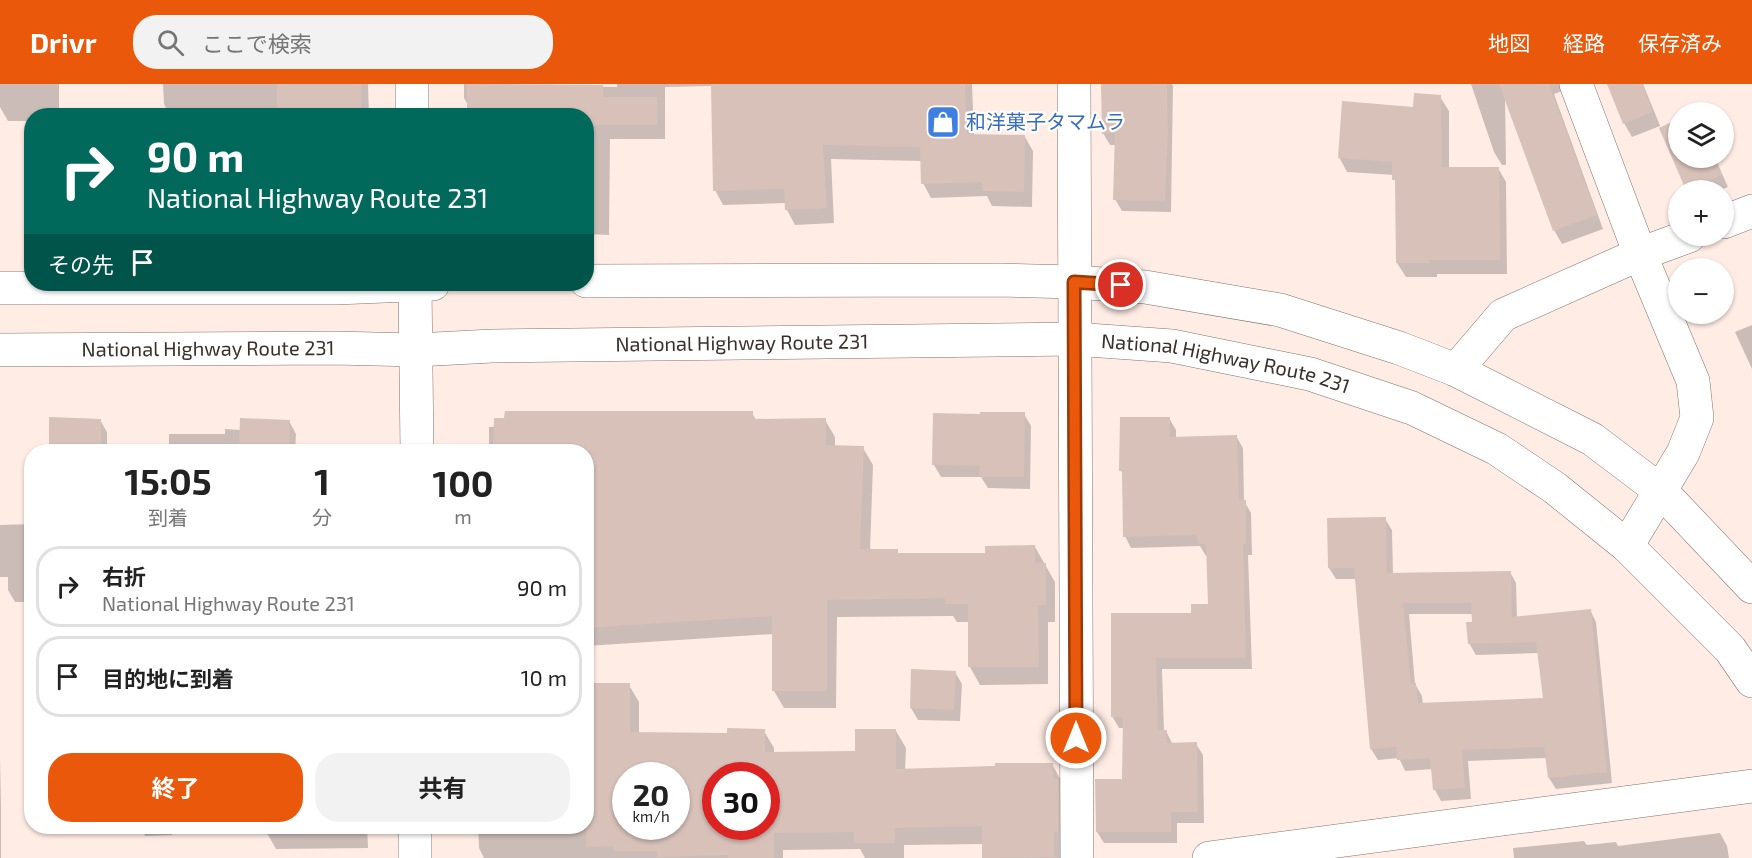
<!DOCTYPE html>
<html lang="ja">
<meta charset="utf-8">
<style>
:root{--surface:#fff;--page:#f2f2f2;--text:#222;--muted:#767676;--line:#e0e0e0;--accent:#ea580c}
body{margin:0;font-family:"Exo 2","Noto Sans JP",sans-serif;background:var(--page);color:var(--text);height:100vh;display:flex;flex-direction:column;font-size:22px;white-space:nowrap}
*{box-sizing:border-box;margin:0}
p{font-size:20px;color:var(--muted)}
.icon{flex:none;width:33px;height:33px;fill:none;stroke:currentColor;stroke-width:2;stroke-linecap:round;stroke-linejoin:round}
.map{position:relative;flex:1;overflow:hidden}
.sheet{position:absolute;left:24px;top:360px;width:570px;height:390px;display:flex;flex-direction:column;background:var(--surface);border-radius:24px;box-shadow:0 2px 4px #0004}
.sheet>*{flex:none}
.hud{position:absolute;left:24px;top:24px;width:570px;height:183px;border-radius:24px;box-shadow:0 2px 4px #0004;background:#00695c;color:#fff;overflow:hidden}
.controls{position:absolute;left:1668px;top:18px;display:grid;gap:12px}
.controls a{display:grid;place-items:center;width:66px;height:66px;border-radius:50%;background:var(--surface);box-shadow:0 2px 4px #0004;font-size:30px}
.speed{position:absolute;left:612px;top:678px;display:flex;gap:12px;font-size:30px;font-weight:700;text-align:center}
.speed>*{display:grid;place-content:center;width:78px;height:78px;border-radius:50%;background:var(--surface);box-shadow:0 2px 4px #0004;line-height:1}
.speed small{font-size:15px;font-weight:400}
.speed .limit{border:9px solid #d22;background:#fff;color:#111}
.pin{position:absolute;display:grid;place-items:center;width:51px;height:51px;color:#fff;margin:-26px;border:3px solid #fff;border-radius:50%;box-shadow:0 2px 6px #0007}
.me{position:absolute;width:66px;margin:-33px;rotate:0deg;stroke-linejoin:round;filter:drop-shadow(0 0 4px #0008)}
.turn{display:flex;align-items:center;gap:21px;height:126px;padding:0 24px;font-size:27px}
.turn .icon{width:78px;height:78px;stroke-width:2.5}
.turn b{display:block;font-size:42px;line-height:51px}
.then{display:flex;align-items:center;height:57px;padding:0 24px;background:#0003;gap:12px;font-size:22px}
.eta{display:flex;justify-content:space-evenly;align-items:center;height:102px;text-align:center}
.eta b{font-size:36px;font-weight:700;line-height:42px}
.action{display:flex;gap:12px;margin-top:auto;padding:12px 24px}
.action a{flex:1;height:69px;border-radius:24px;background:var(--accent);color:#fff;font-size:24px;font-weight:700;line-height:69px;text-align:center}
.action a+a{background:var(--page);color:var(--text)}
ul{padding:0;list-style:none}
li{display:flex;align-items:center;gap:18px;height:81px;margin:0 12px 9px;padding:0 12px;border:3px solid var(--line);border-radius:24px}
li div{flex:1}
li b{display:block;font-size:22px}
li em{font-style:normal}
header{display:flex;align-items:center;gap:36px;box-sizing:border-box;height:84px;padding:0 30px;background:var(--accent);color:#fff}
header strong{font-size:28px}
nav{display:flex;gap:33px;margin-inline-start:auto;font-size:21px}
.search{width:420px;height:54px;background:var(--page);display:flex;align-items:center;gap:15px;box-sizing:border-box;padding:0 21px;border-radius:24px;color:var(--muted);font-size:22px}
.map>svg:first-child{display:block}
</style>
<header>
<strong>Drivr</strong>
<div class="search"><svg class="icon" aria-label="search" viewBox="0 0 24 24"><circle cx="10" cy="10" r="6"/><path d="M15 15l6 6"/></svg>ここで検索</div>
<nav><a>地図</a><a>経路</a><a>保存済み</a></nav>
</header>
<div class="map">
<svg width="1752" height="774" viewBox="0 0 1752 774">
<rect width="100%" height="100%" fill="#ffece5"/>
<g fill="#0003" fill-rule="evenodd">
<polygon points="0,0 59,0 59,32 32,32 32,37 8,37 0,23"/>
<polygon points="163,0 368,0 369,32 170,32 164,20"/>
<polygon points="464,0 617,3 617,0 972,0 974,51 1025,53 1033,67 1032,123 992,122 987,112 931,114 923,99 922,77 831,75 834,139 795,141 787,126 786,119 723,121 715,106 712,2 665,3 665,55 610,55 609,151 586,150 586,32 468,21 464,14"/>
<polygon points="1103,0 1172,0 1173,2 1171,128 1122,127 1115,115 1116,61 1110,61 1103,49"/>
<polygon points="1471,0 1573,0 1568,5 1554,10 1603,145 1562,160 1554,146 1505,12 1506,81 1502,81 1494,68"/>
<polygon points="1608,0 1643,0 1661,44 1678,37 1678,74 1715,74 1728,103 1720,106 1687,106 1660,42 1632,53 1624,39"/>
<polygon points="1440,13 1449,27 1449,85 1498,84 1506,98 1507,190 1437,190 1437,193 1406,193 1397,179 1397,101 1394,91 1347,88 1339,73 1414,25"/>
<polygon points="1752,241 1752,285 1735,248"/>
<polygon points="752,329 756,336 825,336 835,353 835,363 863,364 873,381 870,467 897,467 899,471 987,471 1035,463 1055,498 1055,538 1048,538 1048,600 980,601 970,583 970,538 957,538 953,532 837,533 836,624 784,624 774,607 773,550 586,562 586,368 477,368 477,364 489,363 489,343"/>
<polygon points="1024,330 1031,342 1030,405 988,404 981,393 941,393 934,381"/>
<polygon points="50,334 100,336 107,348 107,368 50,368"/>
<polygon points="1169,334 1176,346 1176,354 1236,352 1243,364 1244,417 1251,429 1252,471 1248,471 1252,585 1162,585 1164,647 1166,647 1172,659 1196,660 1203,671 1204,739 1177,739 1177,759 1104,759 1097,748 1124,696 1124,644 1119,644 1112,632 1113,531 1193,531 1210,521 1208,471 1206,472 1200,462 1131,464 1125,452 1124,392 1121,387"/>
<polygon points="289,337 296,350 295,368 169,368 169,350 225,350 225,345 241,346"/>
<path d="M 1385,435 L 1392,446 L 1393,490 L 1510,488 L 1516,499 L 1517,534 L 1590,526 L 1596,538 L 1612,699 L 1556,705 L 1549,694 L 1547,674 L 1468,677 L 1471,715 L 1441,717 L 1435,706 L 1433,685 L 1405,687 L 1399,674 L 1378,676 L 1371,665 L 1357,495 L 1336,495 L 1329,484 ZM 1409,530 L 1473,530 L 1469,559 L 1476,571 L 1539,569 L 1544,616 L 1423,621 L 1422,612 L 1415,600 Z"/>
<polygon points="32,440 32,518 15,518 8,506 8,493 0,493 0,441"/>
<polygon points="955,588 962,600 960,637 918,636 911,624"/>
<path d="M 629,601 L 639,618 L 639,649 L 729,650 L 764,647 L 774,664 L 774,669 L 856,669 L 896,647 L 906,664 L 905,686 L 1052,680 L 1062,698 L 1063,774 L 984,774 L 983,760 L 904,761 L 904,774 L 865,774 L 860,765 L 783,766 L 783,774 L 484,774 L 479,764 L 478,742 L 586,742 ZM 626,692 L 676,692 L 676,742 L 626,742 ZM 716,692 L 766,692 L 766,742 L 716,742 Z"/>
<polygon points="0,674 1,720 1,774 0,774"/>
<polygon points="142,742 172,742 172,751 145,752"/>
<polygon points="267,742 367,742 368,764 276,765 267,749"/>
<polygon points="1720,749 1727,762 1729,774 1514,774 1513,764 1584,757 1587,761 1616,758 1618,762"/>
</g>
<g fill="#d7c1b9" fill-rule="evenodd">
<rect x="277" y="0" width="84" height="32"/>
<polygon points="467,0 603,1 603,13 657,13 657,41 586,41 586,32 467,32"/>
<polygon points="711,0 965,0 967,50 1025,51 1024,108 982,107 982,98 921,100 920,63 823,61 827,124 785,126 784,105 713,107"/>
<polygon points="1101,0 1167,0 1168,49 1165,117 1113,116 1115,49 1102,50"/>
<polygon points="1499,0 1549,0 1597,131 1553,147"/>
<polygon points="1607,0 1642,0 1653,28 1623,40"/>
<polygon points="1414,9 1441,11 1442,83 1499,83 1500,176 1429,176 1430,179 1396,179 1395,96 1392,96 1392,78 1338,74 1342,17 1413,23"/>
<polygon points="1678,35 1678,74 1715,74 1722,91 1686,106 1659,44"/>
<polygon points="505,327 753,327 753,335 826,334 826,361 864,362 860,465 898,465 898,469 985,469 985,462 1035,461 1035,479 1046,479 1046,521 1038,521 1039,583 968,583 968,520 945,520 945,514 827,516 827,607 772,607 772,532 586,544 586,368 493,368 494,334 504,334"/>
<polygon points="980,328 1025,328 1024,393 979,393 980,382 932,381 933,329 980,330"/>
<polygon points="49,333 101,335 101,366 49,365"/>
<polygon points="1120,333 1170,333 1170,353 1237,351 1239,416 1246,416 1246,460 1243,460 1246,574 1156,574 1158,646 1167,646 1166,659 1197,658 1198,728 1171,728 1171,748 1096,748 1095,695 1122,695 1123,633 1111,633 1111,529 1191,529 1191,520 1208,520 1206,460 1198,460 1197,451 1123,453 1122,387 1119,387"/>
<polygon points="240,334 290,336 289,368 239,368"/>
<path d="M 1386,433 L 1387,489 L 1511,487 L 1512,533 L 1591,525 L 1607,688 L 1548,694 L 1544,663 L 1462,666 L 1465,704 L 1433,706 L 1430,674 L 1397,676 L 1396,663 L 1370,665 L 1354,484 L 1328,484 L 1327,434 ZM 1403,519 L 1471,519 L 1472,538 L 1466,538 L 1468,560 L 1536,558 L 1543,614 L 1418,619 L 1416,599 L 1411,600 Z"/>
<polygon points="911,585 956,587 954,626 910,624"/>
<path d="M 586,599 L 630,599 L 630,648 L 727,649 L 727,644 L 765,645 L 765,668 L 855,667 L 855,645 L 896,645 L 896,685 L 995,682 L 995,679 L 1053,679 L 1053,695 L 1058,695 L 1058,748 L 1054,748 L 1054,773 L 982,774 L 982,742 L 895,744 L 895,759 L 854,759 L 854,748 L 774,749 L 774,774 L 728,774 L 728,771 L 657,773 L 657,767 L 613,767 L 613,762 L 586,763 ZM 626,692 L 676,692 L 676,742 L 626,742 ZM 716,692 L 766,692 L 766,742 L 716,742 Z"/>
</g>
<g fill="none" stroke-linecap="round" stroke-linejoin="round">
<defs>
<g id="street">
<polyline points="1074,0 1077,774"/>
<polyline points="1576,0 1640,170"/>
</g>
<g id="secondary">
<polyline points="1724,138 1752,127"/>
<polyline points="1456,286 1503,231 1640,170 1689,152"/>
<polyline points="1627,462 1683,369 1697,334 1693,297 1640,170"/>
<polyline points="1209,774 1752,702"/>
</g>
<polyline id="primary" points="412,0 412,32"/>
<g id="highway">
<polyline points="586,197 1000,196 1074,198 1145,203 1280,226 1399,264 1456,286 1592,355 1661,407 1752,503"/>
<polyline points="415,200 417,368"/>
<polyline points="0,204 336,204 433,200"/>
<path id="s1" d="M 0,266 L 334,264 L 416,266 L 492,262 L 1074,255 L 1172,262 L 1310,290 L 1412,324 L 1497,365 L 1555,404 L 1627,462 L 1730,565 L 1752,597"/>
<polyline points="415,774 415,742"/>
</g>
</defs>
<use href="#street" stroke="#85716a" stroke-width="34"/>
<use href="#secondary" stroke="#85716a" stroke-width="34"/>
<use href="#primary" stroke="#85716a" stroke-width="34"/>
<use href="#highway" stroke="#85716a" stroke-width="34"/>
<use href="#street" stroke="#fff" stroke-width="33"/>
<use href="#secondary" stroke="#fff" stroke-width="33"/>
<use href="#primary" stroke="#fff" stroke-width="33"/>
<use href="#highway" stroke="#fff" stroke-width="33"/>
</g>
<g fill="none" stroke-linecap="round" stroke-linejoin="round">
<defs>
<polyline id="route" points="1076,654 1074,198 1121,201"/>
</defs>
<use href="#route" stroke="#983908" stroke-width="15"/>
<use href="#route" stroke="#ea580c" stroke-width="10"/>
</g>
<defs>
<symbol id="shop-square" viewBox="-11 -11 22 22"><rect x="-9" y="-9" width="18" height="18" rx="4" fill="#3f7fe0" stroke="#fff"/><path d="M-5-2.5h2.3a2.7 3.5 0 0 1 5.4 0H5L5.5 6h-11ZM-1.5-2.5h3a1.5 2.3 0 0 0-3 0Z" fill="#fff"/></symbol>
</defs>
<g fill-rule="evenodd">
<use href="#shop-square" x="924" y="19" width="38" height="38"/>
</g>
<g text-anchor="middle" stroke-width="4.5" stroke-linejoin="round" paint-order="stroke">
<g font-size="20" fill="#366cbe" stroke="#fff" text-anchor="start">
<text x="966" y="45">和洋菓子タマムラ</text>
</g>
<g font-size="20" fill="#39302d" stroke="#fff">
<text dy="7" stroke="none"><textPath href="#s1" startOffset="742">National Highway Route 231</textPath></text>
<text dy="7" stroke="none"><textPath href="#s1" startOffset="208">National Highway Route 231</textPath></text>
<text dy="7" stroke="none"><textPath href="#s1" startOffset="1228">National Highway Route 231</textPath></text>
</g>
</g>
</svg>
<div class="controls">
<a><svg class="icon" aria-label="layers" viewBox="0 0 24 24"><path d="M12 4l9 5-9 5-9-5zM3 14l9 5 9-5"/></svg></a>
<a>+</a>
<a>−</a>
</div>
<div class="speed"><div>20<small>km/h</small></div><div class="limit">30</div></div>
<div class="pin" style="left:1121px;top:201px;background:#d93025"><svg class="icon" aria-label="arrive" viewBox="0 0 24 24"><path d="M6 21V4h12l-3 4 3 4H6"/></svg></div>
<svg class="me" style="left:1076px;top:654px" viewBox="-20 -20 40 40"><circle r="17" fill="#ea580c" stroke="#fff" stroke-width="3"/><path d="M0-11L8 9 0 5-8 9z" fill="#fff"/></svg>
<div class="hud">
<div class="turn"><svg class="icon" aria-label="right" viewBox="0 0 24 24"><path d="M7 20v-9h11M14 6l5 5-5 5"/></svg><div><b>90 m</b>National Highway Route 231</div></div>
<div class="then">その先<svg class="icon" aria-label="arrive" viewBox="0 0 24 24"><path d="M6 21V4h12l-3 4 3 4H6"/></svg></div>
</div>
<section class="sheet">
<div class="eta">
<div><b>15:05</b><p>到着</p></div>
<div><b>1</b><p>分</p></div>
<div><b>100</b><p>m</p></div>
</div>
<ul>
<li><svg class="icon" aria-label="right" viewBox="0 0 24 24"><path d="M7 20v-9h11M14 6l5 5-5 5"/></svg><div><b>右折</b><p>National Highway Route 231</p></div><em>90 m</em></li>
<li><svg class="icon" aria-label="arrive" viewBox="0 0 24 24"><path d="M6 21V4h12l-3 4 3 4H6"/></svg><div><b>目的地に到着</b></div><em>10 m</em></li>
</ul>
<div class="action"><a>終了</a><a>共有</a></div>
</section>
</div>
